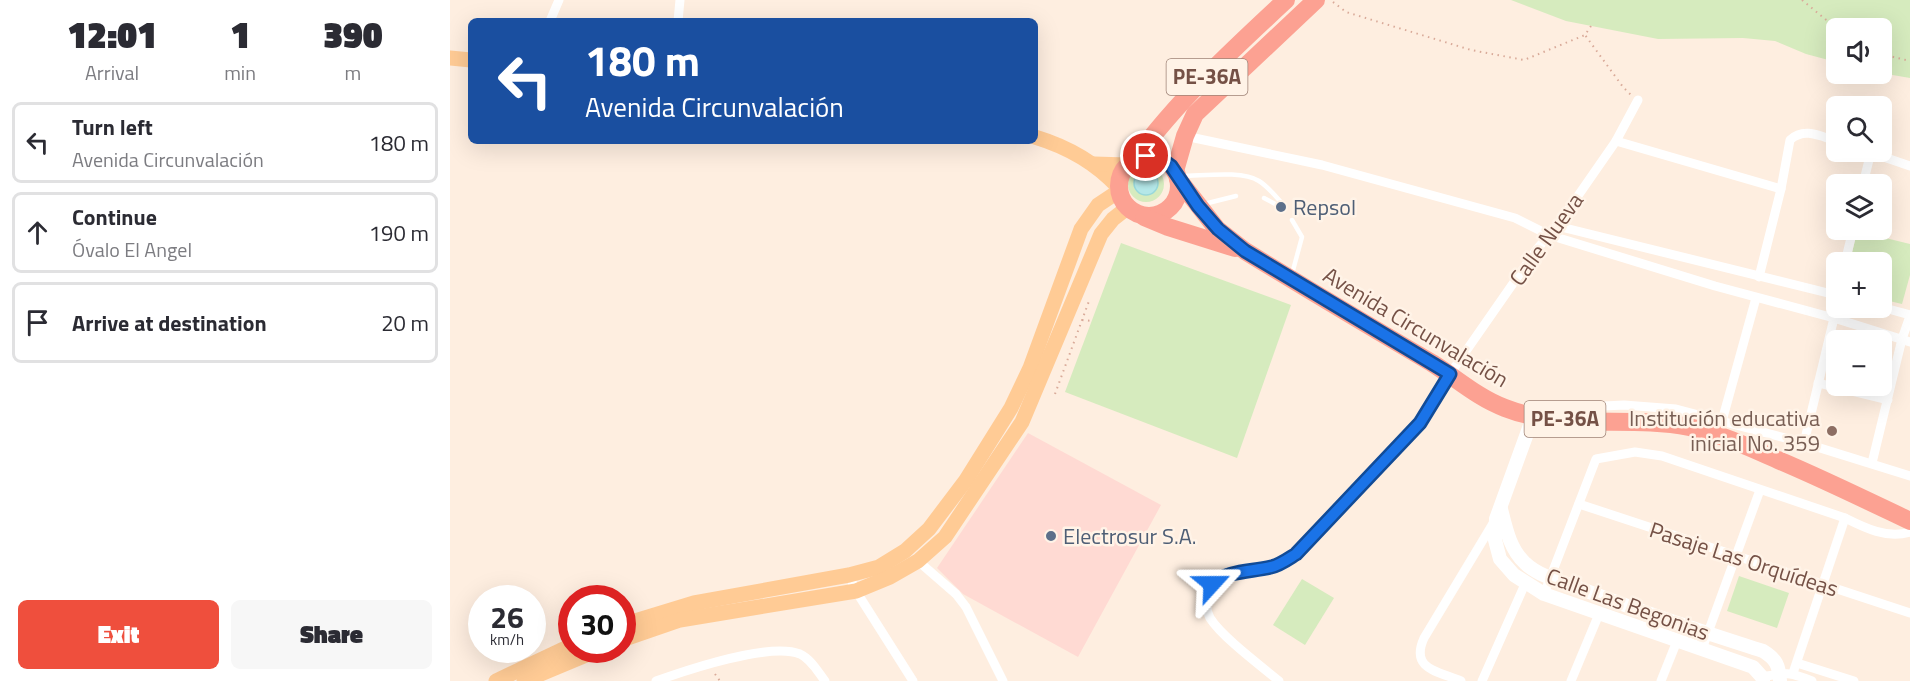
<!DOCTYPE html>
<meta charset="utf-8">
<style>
:root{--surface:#fff;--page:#f7f7f7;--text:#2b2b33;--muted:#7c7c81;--line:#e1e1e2;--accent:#ef4f3d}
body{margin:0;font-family:"Titillium Web",sans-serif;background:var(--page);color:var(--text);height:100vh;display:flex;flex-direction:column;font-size:22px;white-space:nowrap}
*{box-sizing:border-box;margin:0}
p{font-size:20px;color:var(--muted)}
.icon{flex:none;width:33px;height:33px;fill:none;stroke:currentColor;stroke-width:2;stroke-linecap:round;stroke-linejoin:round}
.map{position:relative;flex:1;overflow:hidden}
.panel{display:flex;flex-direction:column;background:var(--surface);width:450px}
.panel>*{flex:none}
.banner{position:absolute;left:18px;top:18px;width:570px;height:126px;border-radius:9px;box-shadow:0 6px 24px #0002;background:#1a4fa0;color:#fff;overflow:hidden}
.buttons{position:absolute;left:1376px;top:18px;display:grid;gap:12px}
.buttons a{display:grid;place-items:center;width:66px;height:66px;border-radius:9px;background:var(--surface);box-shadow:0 6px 24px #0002;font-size:30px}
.speed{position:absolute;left:18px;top:585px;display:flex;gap:12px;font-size:30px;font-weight:700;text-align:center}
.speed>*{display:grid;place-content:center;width:78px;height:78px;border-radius:50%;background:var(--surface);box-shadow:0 6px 24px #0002;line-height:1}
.speed small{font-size:15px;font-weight:400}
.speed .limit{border:9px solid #d22;background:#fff;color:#111}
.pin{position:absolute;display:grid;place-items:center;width:51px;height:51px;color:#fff;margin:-26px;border:3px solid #fff;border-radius:50%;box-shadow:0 2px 6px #0007}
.me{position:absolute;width:66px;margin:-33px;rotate:66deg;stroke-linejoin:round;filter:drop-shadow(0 0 4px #0008)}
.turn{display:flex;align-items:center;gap:21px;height:126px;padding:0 18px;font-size:27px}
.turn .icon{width:78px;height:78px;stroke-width:2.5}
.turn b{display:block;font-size:42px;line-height:51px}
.eta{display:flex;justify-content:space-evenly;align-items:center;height:102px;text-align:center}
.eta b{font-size:36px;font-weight:800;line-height:42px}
.primary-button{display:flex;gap:12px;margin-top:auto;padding:12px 18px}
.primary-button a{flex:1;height:69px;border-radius:9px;background:var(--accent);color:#fff;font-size:24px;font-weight:800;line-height:69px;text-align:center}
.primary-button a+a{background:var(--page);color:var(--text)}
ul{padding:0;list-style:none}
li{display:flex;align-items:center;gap:18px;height:81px;margin:0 12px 9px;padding:0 6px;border:3px solid var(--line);border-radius:9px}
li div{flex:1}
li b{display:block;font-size:22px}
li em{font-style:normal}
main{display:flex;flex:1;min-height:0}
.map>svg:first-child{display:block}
</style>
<main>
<section class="panel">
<div class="eta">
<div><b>12:01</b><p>Arrival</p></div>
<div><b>1</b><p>min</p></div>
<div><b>390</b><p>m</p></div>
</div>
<ul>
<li><svg class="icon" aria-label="left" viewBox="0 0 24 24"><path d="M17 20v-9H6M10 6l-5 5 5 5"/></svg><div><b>Turn left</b><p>Avenida Circunvalación</p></div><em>180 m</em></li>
<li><svg class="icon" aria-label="ahead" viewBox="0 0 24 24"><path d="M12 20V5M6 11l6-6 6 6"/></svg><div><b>Continue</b><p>Óvalo El Angel</p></div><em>190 m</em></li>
<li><svg class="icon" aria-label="arrive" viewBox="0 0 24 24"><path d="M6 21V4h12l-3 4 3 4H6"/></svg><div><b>Arrive at destination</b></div><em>20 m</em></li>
</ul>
<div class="primary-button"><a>Exit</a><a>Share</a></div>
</section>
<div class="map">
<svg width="1460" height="681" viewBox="0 0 1460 681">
<rect width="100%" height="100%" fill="#feeee0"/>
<polygon fill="#ffdad3" points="578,433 711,505 628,657 513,594 487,568"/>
<g fill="#d6ebbe">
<polygon points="1061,0 1460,0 1460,78 1431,73 1431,28 1386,28 1386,62 1356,54 1325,41 1293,38 1208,39 1116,21"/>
<circle cx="696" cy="184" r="18"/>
<polygon points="1407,231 1460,244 1460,275 1452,304 1431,299 1431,262 1400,262"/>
<polygon points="671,243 841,305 787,458 615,392"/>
<polygon points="1289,576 1339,593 1327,628 1277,611"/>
<polygon points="852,579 884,598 855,645 823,625"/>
</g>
<circle fill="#b4e7e8" stroke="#99d8da" stroke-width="1.5" cx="696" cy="183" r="12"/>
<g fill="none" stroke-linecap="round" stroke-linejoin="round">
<g stroke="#d9aa99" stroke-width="2" stroke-dasharray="1.5 4.5" stroke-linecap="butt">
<polyline points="1352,0 1386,28"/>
<polyline points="883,2 896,12 1021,50 1074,60 1135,35"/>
<polyline points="1141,26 1135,35 1173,87 1181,95"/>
<polyline points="1431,54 1460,61"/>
<polyline points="632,320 642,321"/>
<polyline points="605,394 639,301"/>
<polyline points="265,674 270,681"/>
</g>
<g stroke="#fff" stroke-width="4.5">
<path d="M 732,176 C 752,176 792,170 809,181 C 817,186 823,193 830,201"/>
<polyline points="814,198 827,205"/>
<polyline points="754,204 786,196"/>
<polyline points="842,274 852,237 842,220"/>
</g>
<g stroke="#fff" stroke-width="9">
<polyline points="100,21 109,0"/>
<polyline points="228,21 230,0"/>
<polyline points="735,136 872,165 1065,218 1099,235 1265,286 1384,318 1460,342"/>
<polyline points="1166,141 1331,189"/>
<polyline points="1419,152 1460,166"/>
<polyline points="1413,184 1421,152"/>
<polyline points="1107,226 1386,295"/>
<polyline points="1395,262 1403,230"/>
<path d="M 1309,277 L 1331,189 L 1340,140 C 1354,127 1370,136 1386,141"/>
<polyline points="1431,307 1460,315"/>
<polyline points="1368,383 1438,400"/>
<polyline points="1101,413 1134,407 1174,405 1226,409 1354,443 1460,476"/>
<polyline points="1272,421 1306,298"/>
<polyline points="1354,443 1384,318"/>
<polyline points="1422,463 1452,339 1460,316"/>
<polyline points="1129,504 1460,613"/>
<polyline points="468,561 506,594 516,607 553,681"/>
<polyline points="399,575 406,591 463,681"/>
<path d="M 1094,594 L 1146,459 L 1185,452 L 1212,456 L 1395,518 C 1415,528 1437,539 1460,532"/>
<polyline points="1252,649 1310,490"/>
<polyline points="1347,663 1404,681"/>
<polyline points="1343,673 1395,518"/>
<path d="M 1312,677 C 1335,672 1340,672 1362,681"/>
<path d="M 206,681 C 237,670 320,642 350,654 C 361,659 368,672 375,681"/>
<path d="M 829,681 C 811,666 772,637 760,618 C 753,605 757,584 771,577 C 781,572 793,572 803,571 C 820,568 832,563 846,554 L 970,423 L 1000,374 L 1087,249 L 1107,226 L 1166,141 L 1188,100"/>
<path d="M 1011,681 C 987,671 960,669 974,638 L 1045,520"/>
<polyline points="1032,681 1075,584"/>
<polyline points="1121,681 1149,614"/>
<polyline points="1211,681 1227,641"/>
</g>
<g stroke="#fff" stroke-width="14">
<polyline points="1083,417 1046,519 1045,540 1050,559 1064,575 1094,594 1303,667 1312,677 1313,681"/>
<path d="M 1051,509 C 1056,529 1060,549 1075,563 C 1088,576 1112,582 1129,588 C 1190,612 1251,631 1313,651 C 1326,659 1329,665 1330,681"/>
</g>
<g stroke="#ffcb95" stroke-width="15">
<polyline points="0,58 21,60"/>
<path d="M 585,137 C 618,147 645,162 668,187"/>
<polyline points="644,164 677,165"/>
<polyline points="172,625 244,603 399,575 429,567 455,551 479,529 516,480 561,408 580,368 631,229 648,205 669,191"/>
<polyline points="172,640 230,620 406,591 440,577 468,561 495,537 572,422 651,234 663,219 677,208"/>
<polyline points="46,681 122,645"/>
<polyline points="74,681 148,650"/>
</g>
<g stroke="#fca192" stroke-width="18">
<circle cx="699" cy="186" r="30"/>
<path d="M 684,160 C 727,101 782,50 836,0"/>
<polyline points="725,171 735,136 745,114 866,0"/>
<path d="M 728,179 L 767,229 L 795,251 C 857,289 919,326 982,363 C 1006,378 1028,398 1055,408 C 1114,431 1179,415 1239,427 C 1271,434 1299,447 1328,460 C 1373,479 1416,500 1460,521"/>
<polyline points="694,217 718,227 785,248"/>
</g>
</g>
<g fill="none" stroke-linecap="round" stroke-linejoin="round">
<defs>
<path id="route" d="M 696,156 L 710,158 L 721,166 L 748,206 L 768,229 L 795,251 L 1000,374 L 970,423 L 846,554 C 838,559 830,565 821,567 C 800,572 779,570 762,584"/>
</defs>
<use href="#route" stroke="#114b97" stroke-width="15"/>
<use href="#route" stroke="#1a73e8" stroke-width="10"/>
</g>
<g fill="#5c6f8a" stroke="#fff3e7" stroke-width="2">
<circle cx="831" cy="207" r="6"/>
<circle cx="601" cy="536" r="6"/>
</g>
<circle fill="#8d6e63" stroke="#fff3e7" stroke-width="2" cx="1382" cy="431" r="6"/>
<g text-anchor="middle" stroke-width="5" stroke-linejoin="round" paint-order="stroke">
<g fill="#fff3e7" stroke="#9e8276" stroke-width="1.5">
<rect x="716.5" y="59" width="81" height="36" rx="4.5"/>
<rect x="1074.5" y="401" width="81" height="36" rx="4.5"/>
</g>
<g font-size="21" font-weight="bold" fill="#755146">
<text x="757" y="84">PE-36A</text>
<text x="1115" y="426">PE-36A</text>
</g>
<g font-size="22" fill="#4e5e75" stroke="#fff3e7" text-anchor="start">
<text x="843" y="215">Repsol</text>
<text x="613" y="544">Electrosur S.A.</text>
</g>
<g font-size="22" fill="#755146" stroke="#fff3e7">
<text transform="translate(1096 239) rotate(-54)" y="8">Calle Nueva</text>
<text transform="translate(966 327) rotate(31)" y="8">Avenida Circunvalación</text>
<text transform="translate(1294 559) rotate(18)" y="8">Pasaje Las Orquídeas</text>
<text transform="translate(1178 604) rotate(20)" y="8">Calle Las Begonias</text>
</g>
<g font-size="22" fill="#785e54" stroke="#fff3e7" text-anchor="end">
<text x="1370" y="426">Institución educativa<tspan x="1370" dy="25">inicial No. 359</tspan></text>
</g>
</g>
</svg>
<div class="buttons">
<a><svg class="icon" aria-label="sound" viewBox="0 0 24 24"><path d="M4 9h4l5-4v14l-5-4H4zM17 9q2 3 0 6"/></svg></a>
<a><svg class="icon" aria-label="search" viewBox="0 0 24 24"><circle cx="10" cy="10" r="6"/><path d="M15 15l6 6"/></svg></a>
<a><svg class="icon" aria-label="layers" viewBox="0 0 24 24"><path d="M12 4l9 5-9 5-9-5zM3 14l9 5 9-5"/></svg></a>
<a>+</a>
<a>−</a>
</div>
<div class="speed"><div>26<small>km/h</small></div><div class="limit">30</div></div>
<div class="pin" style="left:696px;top:156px;background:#d93025"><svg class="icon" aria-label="arrive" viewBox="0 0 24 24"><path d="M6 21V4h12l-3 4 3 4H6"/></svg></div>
<svg class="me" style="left:762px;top:584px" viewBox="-20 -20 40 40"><path d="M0-17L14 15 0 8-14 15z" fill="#1a73e8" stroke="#fff" stroke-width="4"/></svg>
<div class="banner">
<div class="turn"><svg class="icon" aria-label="left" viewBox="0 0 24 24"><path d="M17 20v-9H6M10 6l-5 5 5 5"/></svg><div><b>180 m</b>Avenida Circunvalación</div></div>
</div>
</div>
</main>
